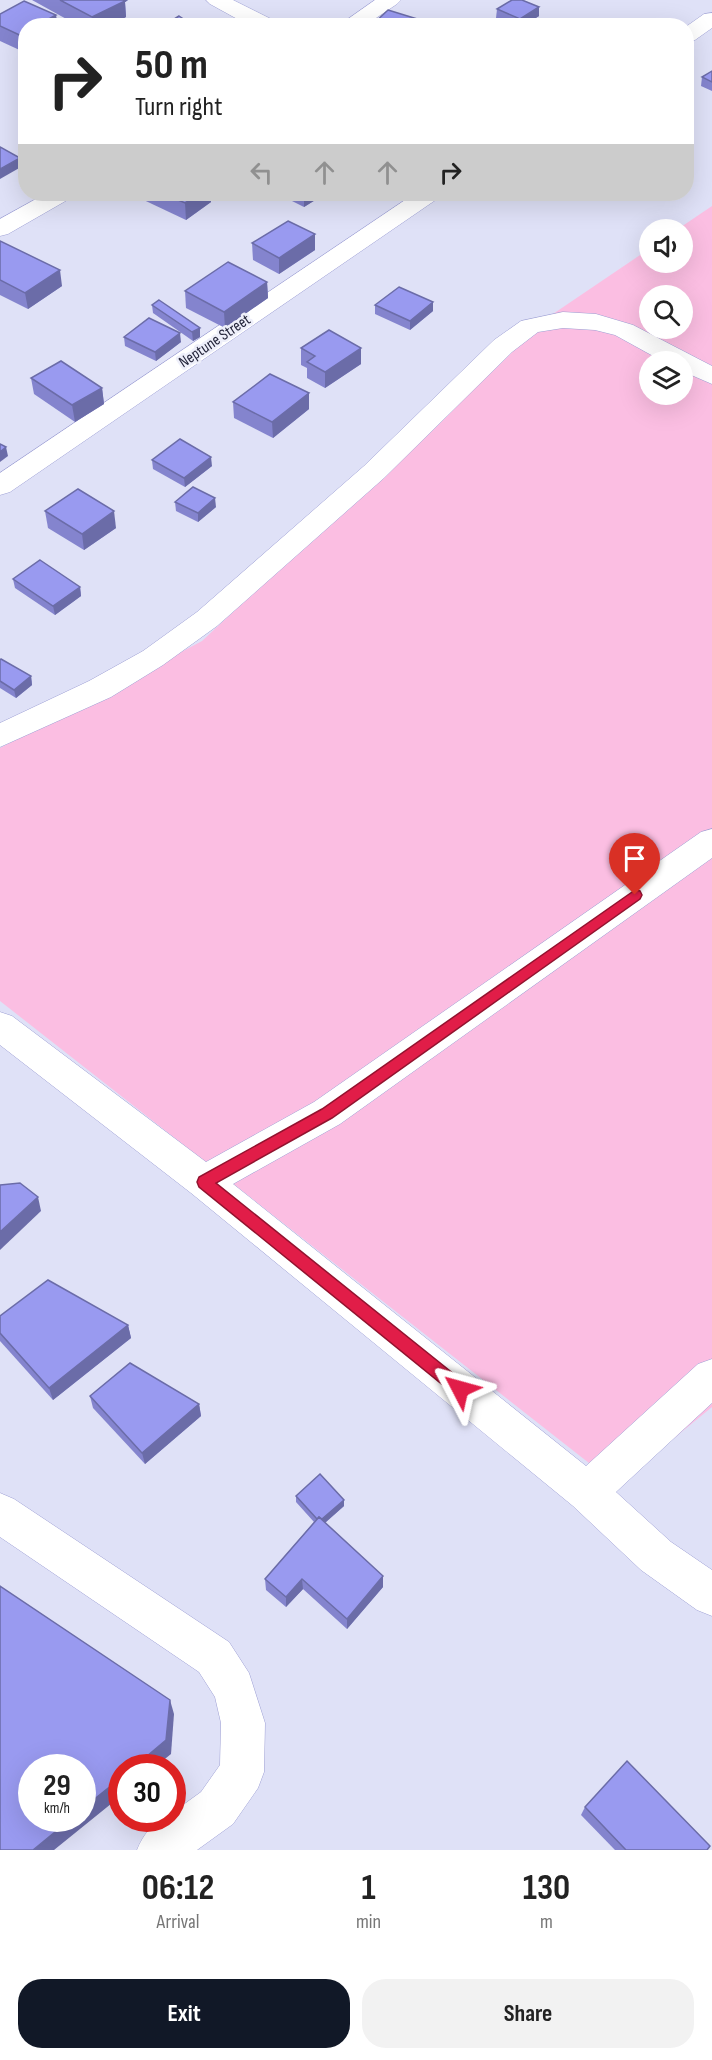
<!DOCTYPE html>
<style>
:root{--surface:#fff;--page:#f2f2f2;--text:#222;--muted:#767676;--accent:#111827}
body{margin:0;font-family:"Sofia Sans Condensed",sans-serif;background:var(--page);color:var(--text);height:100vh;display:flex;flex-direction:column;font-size:22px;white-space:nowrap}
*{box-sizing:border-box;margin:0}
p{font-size:20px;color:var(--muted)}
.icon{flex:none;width:33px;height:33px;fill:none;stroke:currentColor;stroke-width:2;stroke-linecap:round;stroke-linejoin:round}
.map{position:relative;height:1850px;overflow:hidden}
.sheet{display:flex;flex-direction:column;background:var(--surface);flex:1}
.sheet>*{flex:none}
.banner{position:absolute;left:18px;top:18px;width:676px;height:183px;border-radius:24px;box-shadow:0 6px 24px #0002;background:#fff;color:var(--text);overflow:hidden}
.buttons{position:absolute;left:639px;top:219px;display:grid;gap:12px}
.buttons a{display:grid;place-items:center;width:54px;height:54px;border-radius:50%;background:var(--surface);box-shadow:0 6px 24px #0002;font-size:30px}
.speed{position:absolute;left:18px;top:1754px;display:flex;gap:12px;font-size:30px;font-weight:700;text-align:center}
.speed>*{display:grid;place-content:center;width:78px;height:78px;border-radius:50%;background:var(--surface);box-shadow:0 6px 24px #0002;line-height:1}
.speed small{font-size:15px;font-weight:400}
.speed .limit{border:9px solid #d22;background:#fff;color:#111}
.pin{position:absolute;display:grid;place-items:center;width:51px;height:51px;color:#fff;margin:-62px -26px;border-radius:50% 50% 50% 0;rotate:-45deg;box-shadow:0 0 6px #0007}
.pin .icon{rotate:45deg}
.me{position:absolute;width:66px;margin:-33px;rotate:309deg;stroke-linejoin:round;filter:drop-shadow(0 0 4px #0008)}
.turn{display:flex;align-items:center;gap:21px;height:126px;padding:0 18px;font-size:27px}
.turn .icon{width:78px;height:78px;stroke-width:2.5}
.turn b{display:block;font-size:42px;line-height:51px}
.lanes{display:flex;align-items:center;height:57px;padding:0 18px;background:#0003;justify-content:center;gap:30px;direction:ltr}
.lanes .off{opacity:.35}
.eta{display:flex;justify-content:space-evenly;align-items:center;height:102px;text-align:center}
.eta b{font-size:36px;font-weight:700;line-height:42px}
.action{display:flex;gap:12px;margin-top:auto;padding:12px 18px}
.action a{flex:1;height:69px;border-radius:24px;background:var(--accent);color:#fff;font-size:24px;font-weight:700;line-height:69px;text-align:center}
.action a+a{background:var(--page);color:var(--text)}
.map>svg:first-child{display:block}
</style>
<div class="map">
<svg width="712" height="1850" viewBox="0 0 712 1850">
<rect width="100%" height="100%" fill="#dfe1f7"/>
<path fill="#fbbee2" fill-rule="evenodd" d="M 712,206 L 712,1407 L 617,1485 L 0,1001 L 0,748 L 202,641 L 547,318 L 649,249 L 650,262 L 682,262 L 682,230 L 678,229 ZM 650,296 L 682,296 L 682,328 L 650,328 ZM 650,362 L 682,362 L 682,394 L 650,394 Z"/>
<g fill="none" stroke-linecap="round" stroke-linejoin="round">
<defs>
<g id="street">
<polygon points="206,0 233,0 275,21 277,26 250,26 210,4"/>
<polygon points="375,0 401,0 397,4 364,26 338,26"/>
<polygon points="712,13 712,28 695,40 687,41 687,26 704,14"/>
<polygon points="45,194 73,194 69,199 8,234 0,236 0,219"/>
<polygon points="414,194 441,194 437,199 10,492 0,495 0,473"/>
<polygon points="563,312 596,314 633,325 712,366 712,384 682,371 682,362 664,362 615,335 595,330 563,328 538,332 512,352 384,478 217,626 163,665 111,697 0,747 0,723 89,681 143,651 197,612 364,466 494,340 521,321"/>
<polygon points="712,829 712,858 340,1124 233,1184 586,1466 698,1364 712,1359 712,1403 616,1492 671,1542 712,1570 712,1616 697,1610 641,1570 573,1506 191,1193 0,1045 0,1012 12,1016 206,1162 314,1102 701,832"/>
<path d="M 0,1493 L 14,1499 L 229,1642 L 249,1673 L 265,1723 L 264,1772 L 258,1788 L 233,1824 L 197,1850 L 137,1850 C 143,1835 155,1818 172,1818 L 172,1813 L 201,1792 L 220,1765 L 221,1723 L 215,1697 L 199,1672 L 0,1537 Z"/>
</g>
</defs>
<use href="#street" stroke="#9d9fd4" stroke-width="1"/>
<use href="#street" fill="#fff" fill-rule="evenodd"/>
</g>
<g fill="#8484ce">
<polygon points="32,0 128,0 125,2 126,17 109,26 79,26"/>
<polygon points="497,9 539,16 523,26 515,26 496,18"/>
<polygon points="0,14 26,26 26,53 0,41"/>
<polygon points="712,71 712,91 701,86 702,77"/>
<polygon points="131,194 210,194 211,202 186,220"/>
<polygon points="278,194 325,194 304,207"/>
<polygon points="315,234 315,250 279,274 253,260 252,243"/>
<polygon points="0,241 62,286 28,309 0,295"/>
<polygon points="267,282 268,298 225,328 186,308 185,291"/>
<polygon points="433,302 433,311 410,330 375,314 375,305"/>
<polygon points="152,305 200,328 200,337 193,341 153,313"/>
<polygon points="124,337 181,342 156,361 125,346"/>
<polygon points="301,348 361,364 325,388 307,378 307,368 301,365"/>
<polygon points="31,378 102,388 104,404 75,422 34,394"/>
<polygon points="309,393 309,409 273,438 234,418 233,402"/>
<polygon points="152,460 212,466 185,487 153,469"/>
<polygon points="175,502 216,507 198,522 176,511"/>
<polygon points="45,511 116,528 84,550 48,528"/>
<polygon points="13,579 80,587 81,596 55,615 15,588"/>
<polygon points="0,660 31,676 32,685 16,698 0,688"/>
<polygon points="0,1316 128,1325 131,1338 53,1400 0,1341"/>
<polygon points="90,1396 199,1404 201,1416 145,1464 93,1408"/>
<polygon points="296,1496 344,1500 344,1506 325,1523 383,1587 347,1629 303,1589 286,1607 266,1590 265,1579 314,1522 296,1502"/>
<polygon points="585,1807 707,1850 615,1850 581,1815"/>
</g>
<g fill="#6b6ca8">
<polygon points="110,0 128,0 125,2 126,17 109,26 93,26 92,17"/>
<polygon points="539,7 539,16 523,26 520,26 520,19"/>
<polygon points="56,15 58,26 45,26 45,21"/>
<polygon points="20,158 21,167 0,179 0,169"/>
<polygon points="199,194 210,194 211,202 186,220 185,203"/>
<polygon points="311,194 325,194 304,207 304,198"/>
<polygon points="315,234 315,250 279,274 279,258"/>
<polygon points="60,270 62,286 28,309 25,293"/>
<polygon points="267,282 268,298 225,328 224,312"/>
<polygon points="433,302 433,311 410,330 410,321"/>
<polygon points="200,328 200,337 193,341 192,332"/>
<polygon points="180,333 181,342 156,361 155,352"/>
<polygon points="361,348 361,364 325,388 325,372"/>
<polygon points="102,388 104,404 75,422 72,405"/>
<polygon points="309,393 309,409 273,438 272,422"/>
<polygon points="6,447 8,456 0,462 0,452"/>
<polygon points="211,457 212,466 185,487 184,478"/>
<polygon points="215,498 216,507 198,522 198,513"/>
<polygon points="114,511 116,528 84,550 82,534"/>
<polygon points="80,587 81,596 55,615 53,606"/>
<polygon points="31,676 32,685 16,698 14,690"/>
<polygon points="38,1197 41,1211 0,1250 0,1232"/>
<polygon points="128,1325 131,1338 53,1400 49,1388"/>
<polygon points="199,1404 201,1416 145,1464 142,1453"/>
<polygon points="344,1500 344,1506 319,1528 319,1522"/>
<polygon points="383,1576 383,1587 347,1629 347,1619"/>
<polygon points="302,1579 303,1589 286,1607 286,1597"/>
<polygon points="170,1700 174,1714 171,1754 155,1767 134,1767"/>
<polygon points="122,1777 122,1795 54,1850 33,1850 72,1818 82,1818 82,1809"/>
</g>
<g fill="#999af0" stroke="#6b6ca8" stroke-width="1.5">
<polygon points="60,0 123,0 125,1 92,17"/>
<polygon points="512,0 522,0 539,7 520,19 497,9"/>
<polygon points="24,1 56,15 45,21 54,26 26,26 26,38 0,26 0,14"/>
<polygon points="388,10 440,26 371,26"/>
<polygon points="179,16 194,26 163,26"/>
<polygon points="712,71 712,82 702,77"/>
<polygon points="0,147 20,158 0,169"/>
<polygon points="164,194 199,194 185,203"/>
<polygon points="295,194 311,194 304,198"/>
<polygon points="288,221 315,234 279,258 252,243"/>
<polygon points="0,241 60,270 25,293 0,280"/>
<polygon points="228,262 267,282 224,312 185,291"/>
<polygon points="399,287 433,302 410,321 375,305"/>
<polygon points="159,300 200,328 192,332 152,305"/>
<polygon points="149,318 180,333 155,352 124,337"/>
<polygon points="329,330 361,348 325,372 307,362 315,356 301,348"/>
<polygon points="61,361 102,388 72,405 31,378"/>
<polygon points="270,374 309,393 272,422 233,402"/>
<polygon points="180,439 211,457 184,478 152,460"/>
<polygon points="0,444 6,447 0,452"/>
<polygon points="193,487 215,498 198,513 175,502"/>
<polygon points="78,489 114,511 82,534 45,511"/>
<polygon points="40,560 80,587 53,606 13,579"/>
<polygon points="1,659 31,676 14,690 0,681 0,660"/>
<polygon points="20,1183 38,1197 0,1232 0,1185"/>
<polygon points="48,1280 128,1325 49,1388 0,1333 0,1316"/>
<polygon points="130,1363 199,1404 142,1453 90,1396"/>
<polygon points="320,1474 344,1500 322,1519 319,1517 317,1519 296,1496"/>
<polygon points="319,1517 383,1576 347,1619 302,1579 286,1597 265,1579"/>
<polygon points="0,1586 170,1700 166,1740 134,1767 122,1767 122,1777 82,1809 82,1767 32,1767 32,1818 72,1818 33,1850 0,1850"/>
<polygon points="627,1761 710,1846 707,1850 626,1850 585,1807"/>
</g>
<polygon fill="#e11d48" stroke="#92132f" stroke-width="1.5" points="635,890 640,891 642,895 640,899 332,1118 216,1183 465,1383 468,1389 465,1394 460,1396 454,1394 199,1187 197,1182 199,1177 322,1109"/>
<g text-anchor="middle" stroke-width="5" stroke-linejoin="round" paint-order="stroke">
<g font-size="16" fill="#24253a" stroke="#eeeffa">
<text transform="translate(214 340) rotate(-34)" y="6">Neptune Street</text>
</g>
</g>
</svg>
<div class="buttons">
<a><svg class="icon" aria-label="sound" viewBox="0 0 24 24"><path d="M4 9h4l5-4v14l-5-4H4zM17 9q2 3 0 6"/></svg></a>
<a><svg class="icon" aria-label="search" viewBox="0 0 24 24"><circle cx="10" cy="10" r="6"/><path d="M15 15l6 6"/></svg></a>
<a><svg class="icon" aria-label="layers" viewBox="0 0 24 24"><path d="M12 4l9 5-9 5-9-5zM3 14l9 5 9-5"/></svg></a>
</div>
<div class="speed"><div>29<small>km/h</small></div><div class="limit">30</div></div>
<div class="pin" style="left:635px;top:895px;background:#d93025"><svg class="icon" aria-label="arrive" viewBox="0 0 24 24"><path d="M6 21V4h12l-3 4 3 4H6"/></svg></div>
<svg class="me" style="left:460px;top:1389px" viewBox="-20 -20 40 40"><path d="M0-17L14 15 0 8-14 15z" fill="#e11d48" stroke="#fff" stroke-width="4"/></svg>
<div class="banner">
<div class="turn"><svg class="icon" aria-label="right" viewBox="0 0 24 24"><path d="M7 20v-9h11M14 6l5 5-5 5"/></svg><div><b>50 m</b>Turn right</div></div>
<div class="lanes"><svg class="icon off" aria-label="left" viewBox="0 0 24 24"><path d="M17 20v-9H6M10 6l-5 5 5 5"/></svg><svg class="icon off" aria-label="ahead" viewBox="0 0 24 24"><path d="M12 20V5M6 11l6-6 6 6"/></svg><svg class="icon off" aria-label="ahead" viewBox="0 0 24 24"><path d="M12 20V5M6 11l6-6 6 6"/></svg><svg class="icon" aria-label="right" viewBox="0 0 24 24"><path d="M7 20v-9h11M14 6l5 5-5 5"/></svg></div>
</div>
</div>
<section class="sheet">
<div class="eta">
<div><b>06:12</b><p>Arrival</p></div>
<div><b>1</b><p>min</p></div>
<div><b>130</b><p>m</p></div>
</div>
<div class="action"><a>Exit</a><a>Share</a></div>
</section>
